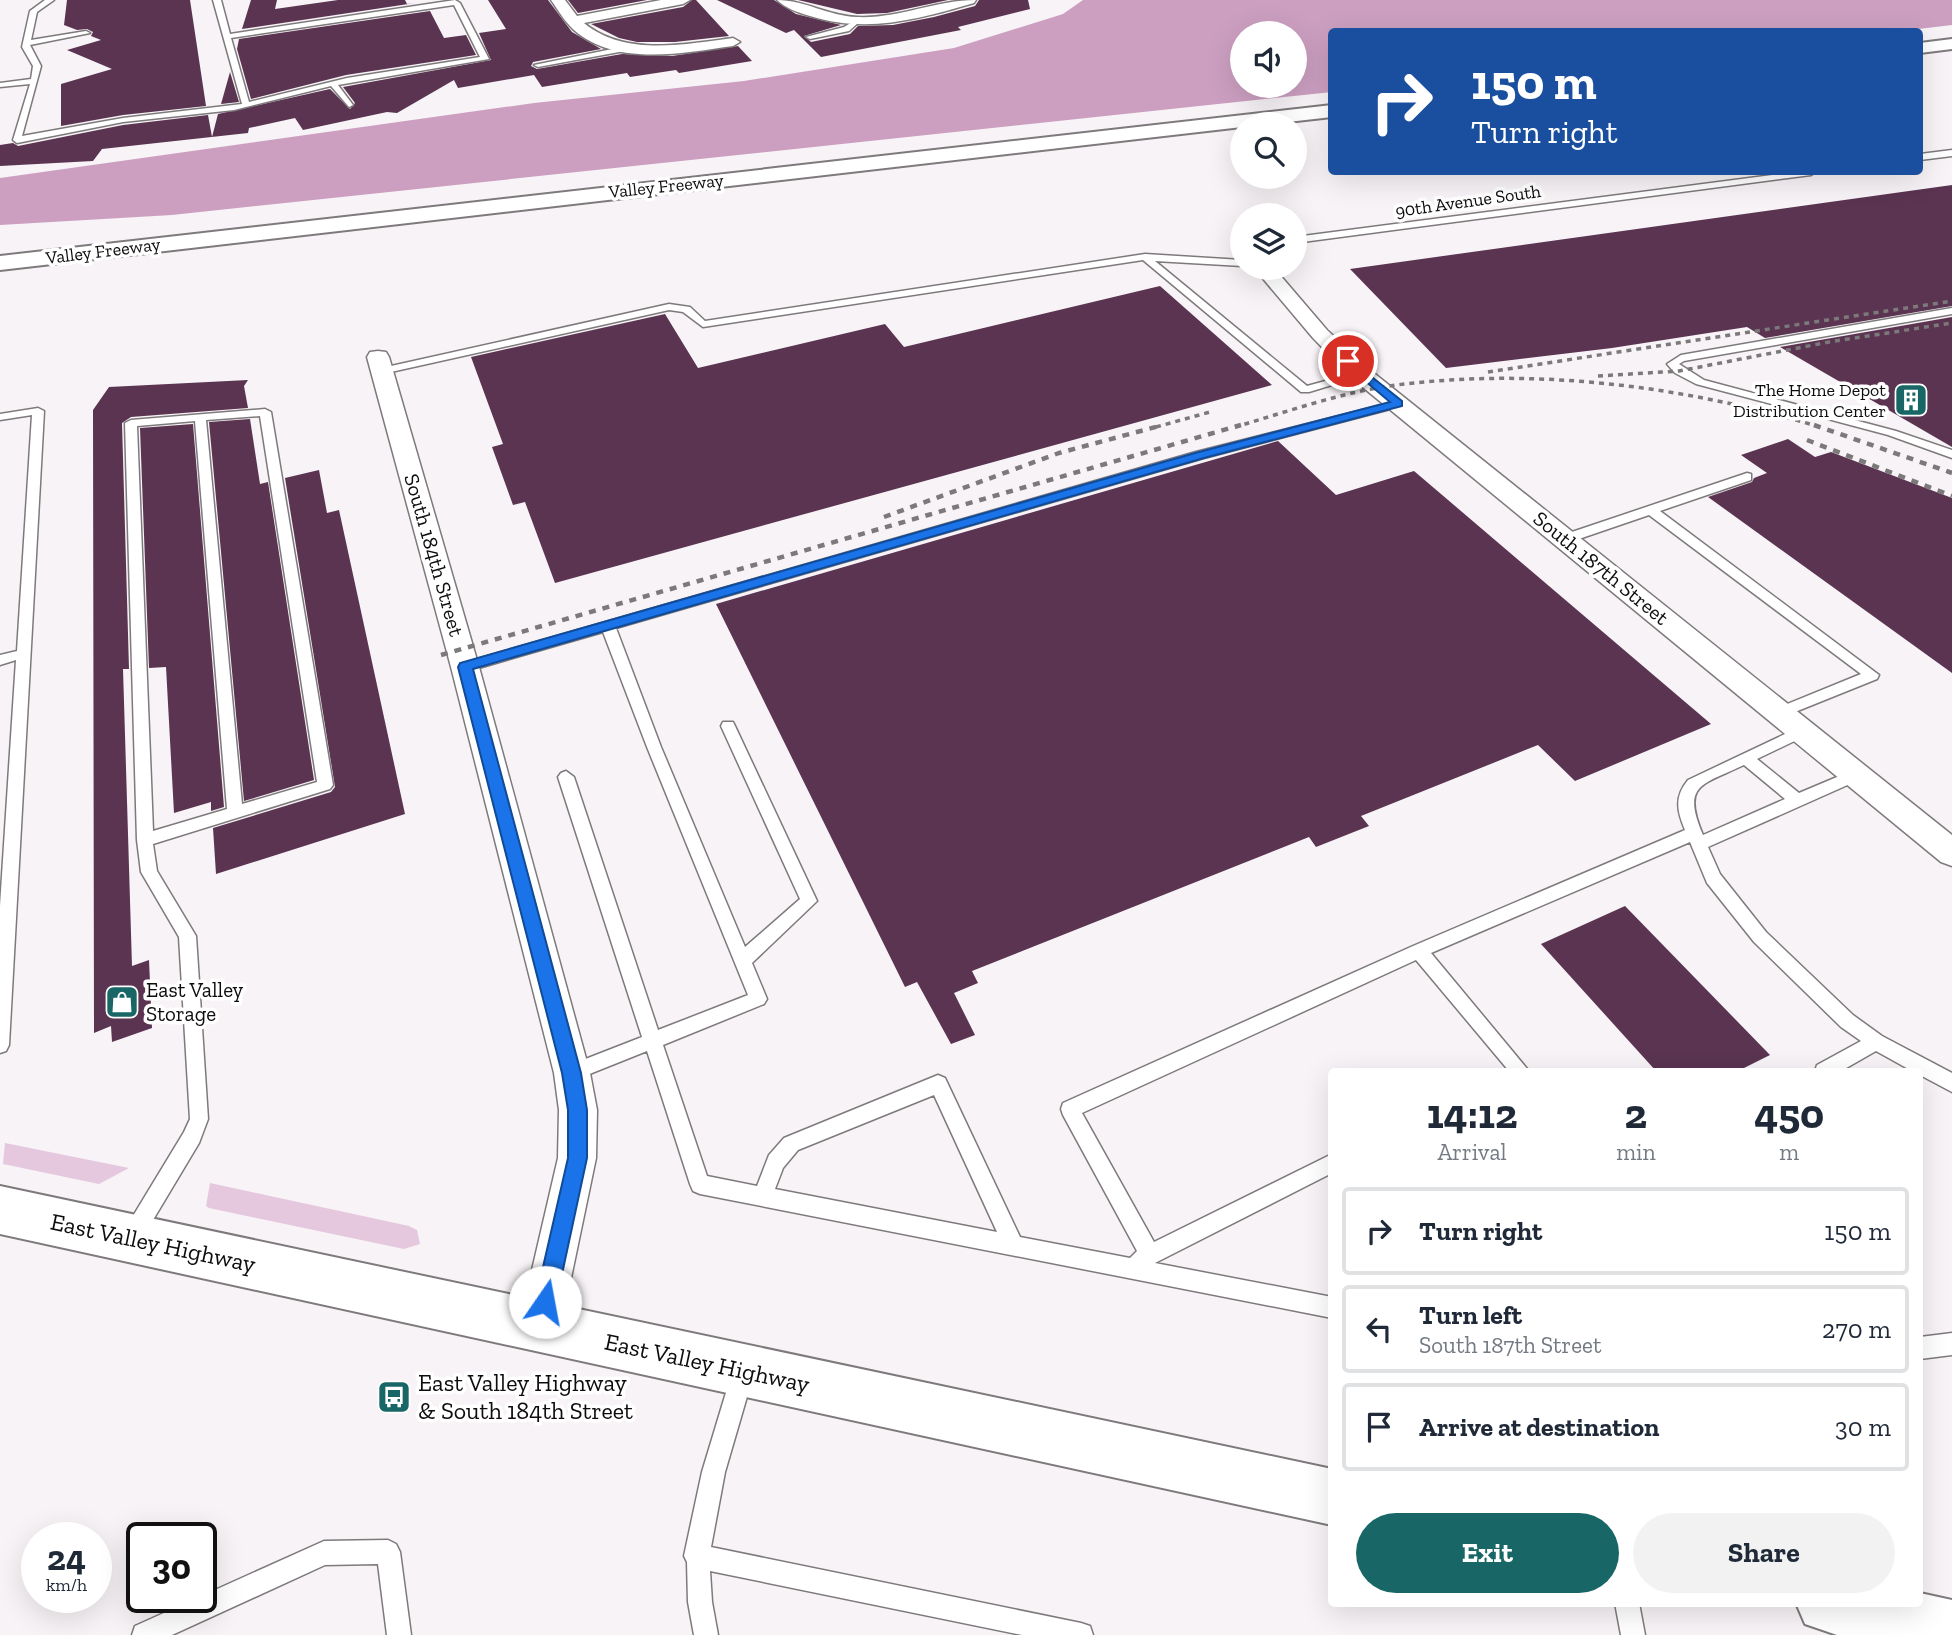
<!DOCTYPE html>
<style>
:root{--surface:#fff;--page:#f2f2f3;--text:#1f2937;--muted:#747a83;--line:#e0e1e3;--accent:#186666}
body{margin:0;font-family:"Zilla Slab",serif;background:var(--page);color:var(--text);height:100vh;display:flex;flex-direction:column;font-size:26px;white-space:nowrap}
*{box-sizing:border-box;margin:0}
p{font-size:23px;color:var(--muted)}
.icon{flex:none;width:38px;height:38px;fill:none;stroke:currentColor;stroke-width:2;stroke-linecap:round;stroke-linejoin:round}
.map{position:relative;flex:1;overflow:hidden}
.side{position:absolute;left:1328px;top:1068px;width:595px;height:539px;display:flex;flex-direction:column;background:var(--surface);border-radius:7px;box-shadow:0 7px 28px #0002}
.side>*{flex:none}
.banner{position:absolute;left:1328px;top:28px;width:595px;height:147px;border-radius:7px;box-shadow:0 7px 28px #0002;background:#1a4fa0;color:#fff;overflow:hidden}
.tools{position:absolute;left:1230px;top:21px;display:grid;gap:14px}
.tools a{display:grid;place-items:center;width:77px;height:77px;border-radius:50%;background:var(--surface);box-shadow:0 7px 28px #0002;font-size:35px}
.speed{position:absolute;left:21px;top:1522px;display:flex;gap:14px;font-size:35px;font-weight:700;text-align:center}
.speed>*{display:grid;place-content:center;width:91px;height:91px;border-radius:50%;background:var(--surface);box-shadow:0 7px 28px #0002;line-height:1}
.speed small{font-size:18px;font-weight:400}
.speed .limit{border:4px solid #111;border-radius:10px;background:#fff;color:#111}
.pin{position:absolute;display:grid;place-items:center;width:60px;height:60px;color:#fff;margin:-30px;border:4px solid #fff;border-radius:50%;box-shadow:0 2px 7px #0007}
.me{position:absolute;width:77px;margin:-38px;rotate:12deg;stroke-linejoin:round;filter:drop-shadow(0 0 5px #0008)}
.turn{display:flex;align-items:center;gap:24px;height:147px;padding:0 28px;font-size:32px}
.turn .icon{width:91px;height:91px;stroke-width:2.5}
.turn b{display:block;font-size:49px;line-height:60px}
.eta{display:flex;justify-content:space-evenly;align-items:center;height:119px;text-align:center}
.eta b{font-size:42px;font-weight:800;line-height:49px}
.action{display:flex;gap:14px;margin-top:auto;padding:14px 28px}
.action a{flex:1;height:80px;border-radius:42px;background:var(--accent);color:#fff;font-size:28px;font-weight:800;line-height:80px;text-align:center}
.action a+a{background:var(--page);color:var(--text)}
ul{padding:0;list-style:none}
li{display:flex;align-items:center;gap:21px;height:88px;margin:0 14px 10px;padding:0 14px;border:4px solid var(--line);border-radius:7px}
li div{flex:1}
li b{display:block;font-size:26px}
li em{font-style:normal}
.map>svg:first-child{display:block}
</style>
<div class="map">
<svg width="1952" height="1635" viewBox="0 0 1952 1635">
<rect width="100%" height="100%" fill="#f7f3f6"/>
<g fill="#e6c8de">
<polygon points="5,1143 129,1168 99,1184 3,1164"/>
<polygon points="210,1183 409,1226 417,1230 420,1244 404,1249 209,1208 206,1206"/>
</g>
<path fill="#cc9fc1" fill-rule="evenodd" d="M 1083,0 L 1952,0 L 1952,25 L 1893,32 L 1332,32 L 1332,92 L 172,215 L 0,225 L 0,178 L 534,103 L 744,81 L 954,48 L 1063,14 ZM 1242,33 L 1295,33 L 1295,86 L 1242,86 Z"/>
<g fill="#5a3451">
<polygon points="67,0 190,0 206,106 123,115 61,126 61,84 112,69 67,50 101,40 91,36 93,32 87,29 77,30 64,25"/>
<polygon points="251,0 277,0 275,9 338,0 405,0 407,4 415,3 242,29"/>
<polygon points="488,0 548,0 572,32 601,49 533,62 531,66 537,69 622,54 672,56 738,46 752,61 679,73 676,70 630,77 627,73 542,87 534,75 458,88 454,80 397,113 387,112 303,130 295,118 249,128 248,133 102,149 93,161 0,166 0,145 13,143 18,146 123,125 208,115 212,137 218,114 330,89 350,109 355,103 343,87 491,60 479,33 506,29"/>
<polygon points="568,0 647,0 578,13"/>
<polygon points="692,0 696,0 729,36 675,42 637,42 619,38 591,24 683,7"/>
<polygon points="717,0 774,0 796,14 841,25 804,36 811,42 850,34 858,26 893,25 934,17 975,6 979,0 1028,0 1030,9 958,27 961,30 821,57 794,30 786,33"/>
<polygon points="798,0 948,0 887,13 857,14"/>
<polygon points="430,11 444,38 466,35 476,55 346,75 251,99 237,49 239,39"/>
<polygon points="230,72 239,102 221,104"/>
<polygon points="1952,185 1952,306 1765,338 1747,327 1612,348 1446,368 1350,269"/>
<polygon points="1160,286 1272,385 555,583 525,502 513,505 492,447 503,444 471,357 665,314 698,368 885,324 904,347"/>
<polygon points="1952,317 1952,447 1780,347"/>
<polygon points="248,380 244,386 248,408 131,417 122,423 129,669 123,669 132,966 149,960 152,1028 112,1042 111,1026 94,1033 93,410 109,387"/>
<polygon points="250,419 260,484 268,482 314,780 244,801 209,422"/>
<polygon points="193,424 224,807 211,811 211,802 174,813 166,667 149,668 140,428"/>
<polygon points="1788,439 1815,457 1831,452 1952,498 1952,673 1708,497 1752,482 1754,478 1767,473 1741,455"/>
<polygon points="1278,441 1336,495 1414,471 1711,724 1575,781 1538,745 1361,816 1369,826 1316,847 1309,837 972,971 978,983 954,993 975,1035 951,1044 917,982 905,987 716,604"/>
<polygon points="319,470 327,513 339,510 405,814 216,874 213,828 331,792 335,787 285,478"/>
<polygon points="1625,906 1770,1055 1738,1071 1656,1071 1541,944"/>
</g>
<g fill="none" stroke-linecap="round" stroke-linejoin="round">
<defs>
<g id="lane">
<path d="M 45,0 L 54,0 L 37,12 L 31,40 L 86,31 L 90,33 L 30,45 L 41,66 L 22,136 L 123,118 L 242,104 L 213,0 L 221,0 L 230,34 L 455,0 L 460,3 L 489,59 L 338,85 L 353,105 L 349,107 L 331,86 L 234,110 L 123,122 L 17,143 L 13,140 L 30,84 L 0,87 L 0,83 L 31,79 L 33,66 L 22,47 L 30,11 ZM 454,5 L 480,57 L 347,78 L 249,102 L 231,38 Z"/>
<polygon points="854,21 858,23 849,31 810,39 806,37 844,27"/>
<polygon points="627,46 630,50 538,67 534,65"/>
<polygon points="1952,150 1952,156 1920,160 1920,154"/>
<polygon points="1795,172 1815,172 1811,175 1295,243 1295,237"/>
<polygon points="1145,254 1242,260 1242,266 1155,261 1307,386 1362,371 1368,374 1309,392 1301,392 1143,260 703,327 683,312 669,310 382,374 377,371 382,368 669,304 690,307 705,321"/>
<polygon points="1952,308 1952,314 1684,361 1679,364 1704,380 1896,431 1952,450 1952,458 1888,435 1696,384 1675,373 1667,364 1681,355"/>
<path d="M 1398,401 L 1404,404 L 1402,406 L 1204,458 L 616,628 L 661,747 L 745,947 L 800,899 L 721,726 L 723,722 L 733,722 L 735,726 L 817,901 L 752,963 L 767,999 L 764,1004 L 663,1045 L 707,1176 L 757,1186 L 769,1155 L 784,1138 L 938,1075 L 945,1078 L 1020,1237 L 1130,1258 L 1137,1251 L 1063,1115 L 1061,1109 L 1063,1103 L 1413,946 L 1685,830 C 1677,811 1674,797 1688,780 L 1802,726 L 1809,731 L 1807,735 L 1757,759 L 1799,793 L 1856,769 L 1864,775 L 1861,779 L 1708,847 L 1720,874 L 1766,932 L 1853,1015 L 1882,1036 L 1952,1073 L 1952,1092 L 1920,1075 L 1920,1071 L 1912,1071 L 1876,1051 L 1841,1071 L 1815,1071 L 1817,1065 L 1861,1041 L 1841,1027 L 1754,942 L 1707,883 L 1690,842 L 1431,953 L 1529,1071 L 1509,1071 L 1416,960 L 1082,1113 L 1154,1242 L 1332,1154 L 1332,1173 L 1155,1263 L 1332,1297 L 1332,1318 L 700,1194 L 693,1191 L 690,1184 L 647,1051 L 572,1081 L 565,1079 L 563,1073 L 565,1067 L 642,1037 L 558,777 L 561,773 L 566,771 L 574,777 L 658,1030 L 748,995 L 647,747 L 603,632 L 465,672 L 460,670 L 458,667 L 460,664 L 1196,452 ZM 1744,765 L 1785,799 L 1703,835 C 1681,784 1702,785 1744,765 ZM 934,1095 L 997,1232 L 775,1189 L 783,1168 L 798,1150 Z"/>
<polygon points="38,408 44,411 9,1045 6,1051 0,1053 0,906 16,660 0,665 0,655 17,651 32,415 0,420 0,414"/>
<path d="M 265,409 L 271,412 L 333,785 L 330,789 L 153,844 L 157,871 L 196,936 L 208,1119 L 199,1143 L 141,1240 L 134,1243 L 127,1240 L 124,1233 L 127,1226 L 184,1132 L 190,1119 L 179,937 L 141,872 L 137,840 L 125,423 L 131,420 ZM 260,416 L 317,782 L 242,804 L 206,420 ZM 195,421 L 227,809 L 153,831 L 137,426 Z"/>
<polygon points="1747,473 1751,474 1751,480 1660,511 1879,675 1877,679 1780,718 1773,713 1775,709 1861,674 1649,515 1570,542 1560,542 1559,539 1560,536"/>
<polygon points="1952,1333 1952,1355 1920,1359 1920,1337"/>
<polygon points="742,1365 750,1368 753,1376 725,1472 711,1547 1081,1623 1090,1626 1093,1635 1022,1635 710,1571 712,1602 718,1635 694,1635 688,1602 687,1562 684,1556 702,1472 731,1376 734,1368"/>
<polygon points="388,1540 396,1544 400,1552 411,1635 387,1635 378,1564 325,1565 172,1635 132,1635 135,1626 324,1541"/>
<polygon points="1615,1603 1639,1603 1645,1635 1621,1635"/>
</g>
<g id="street">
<path d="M 551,0 L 565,0 L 577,16 L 661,0 L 690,0 L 683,4 L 584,23 C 625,57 685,44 733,38 L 740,42 L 733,46 C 683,53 616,67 574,30 C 565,22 558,10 551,0 Z"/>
<path d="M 777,0 C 805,0 828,16 857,17 C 898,19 935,0 976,0 L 974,3 C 918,19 868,34 810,16 C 799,13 785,8 777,0 Z"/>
<polygon points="1254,268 1274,268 1327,330 1370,370 1952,835 1952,866 1941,862 1354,380 1313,338"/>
<polygon points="378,351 386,352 389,357 479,667 590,1073 597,1110 596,1158 561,1326 555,1341 540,1347 525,1341 519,1326 558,1158 559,1110 554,1073 451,667 367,357 370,352"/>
</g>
<g id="secondary">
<polygon points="0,1186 1332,1469 1332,1525 0,1234"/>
<polygon points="1920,1593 1952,1600 1952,1635 1837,1635 1805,1624 1796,1603 1920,1603"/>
</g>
<g id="highway">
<polygon points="1952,39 1952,49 1920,53 1920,43"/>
<polygon points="1332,105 1332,117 1269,124 1242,124 1242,127 0,270 0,256"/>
</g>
</defs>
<use href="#lane" stroke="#7e7a7c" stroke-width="3"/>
<use href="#street" stroke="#7e7a7c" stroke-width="3"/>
<use href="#secondary" stroke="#7e7a7c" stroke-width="4"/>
<use href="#highway" stroke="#7e7a7c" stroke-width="4"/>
<use href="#lane" fill="#fff" fill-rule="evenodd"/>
<use href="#street" fill="#fff" fill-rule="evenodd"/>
<use href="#secondary" fill="#fff" fill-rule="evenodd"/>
<use href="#highway" fill="#fff" fill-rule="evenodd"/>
<g stroke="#7c797b" stroke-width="3.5" stroke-dasharray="5 5" stroke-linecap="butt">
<polyline points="1488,372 1952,301"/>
<polyline points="1598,376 1679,371 1829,342 1952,323"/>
<polyline points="1156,427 1210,412"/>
<path d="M 1235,427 C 1290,411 1347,390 1405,384 C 1542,368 1688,387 1820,427"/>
</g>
<g stroke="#7c797b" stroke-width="4.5" stroke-dasharray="7 7" stroke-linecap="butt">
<polyline points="1814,425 1952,473"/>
<polyline points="1807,440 1952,496"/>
<polyline points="884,517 1059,453 1163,425"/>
<polyline points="441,655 1241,425"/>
</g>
</g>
<polygon fill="#1a73e8" stroke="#114b97" stroke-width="2" points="1348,358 1402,401 1402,406 1204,458 473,669 581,1073 587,1110 587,1158 556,1302 553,1310 545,1313 538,1310 535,1302 568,1158 568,1110 562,1073 458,667 460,663 1195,453 1390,402 1344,363 1344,359"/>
<defs>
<symbol id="building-square" viewBox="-11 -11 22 22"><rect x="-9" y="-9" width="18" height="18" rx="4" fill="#186666" stroke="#fff"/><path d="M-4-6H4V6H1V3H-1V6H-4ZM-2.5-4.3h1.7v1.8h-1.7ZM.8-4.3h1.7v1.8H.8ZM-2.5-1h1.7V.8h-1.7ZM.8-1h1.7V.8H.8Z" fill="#fff"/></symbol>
<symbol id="shop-square" viewBox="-11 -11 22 22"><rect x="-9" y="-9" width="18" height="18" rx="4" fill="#186666" stroke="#fff"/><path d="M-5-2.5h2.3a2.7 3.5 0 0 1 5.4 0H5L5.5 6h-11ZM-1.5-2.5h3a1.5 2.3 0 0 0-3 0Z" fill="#fff"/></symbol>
<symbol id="bus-square" viewBox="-11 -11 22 22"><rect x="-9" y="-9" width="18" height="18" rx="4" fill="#186666" stroke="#fff"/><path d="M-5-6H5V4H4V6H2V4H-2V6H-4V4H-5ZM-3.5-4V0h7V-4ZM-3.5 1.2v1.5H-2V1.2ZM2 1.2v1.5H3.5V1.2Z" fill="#fff"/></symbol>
</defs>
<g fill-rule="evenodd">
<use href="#building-square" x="1892" y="381" width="38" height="38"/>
<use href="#shop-square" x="103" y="983" width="38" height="38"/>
<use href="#bus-square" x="375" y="1378" width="38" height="38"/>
</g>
<g text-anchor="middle" stroke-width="7" stroke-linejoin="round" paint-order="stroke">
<g font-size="18" fill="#0e0c0d" stroke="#fff">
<text transform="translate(666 186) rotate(-6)" y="6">Valley Freeway</text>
<text transform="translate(1468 201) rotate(-8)" y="6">90th Avenue South</text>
<text transform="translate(103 251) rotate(-7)" y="6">Valley Freeway</text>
</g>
<g font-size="18" fill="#0e0c0d" stroke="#fff" text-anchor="end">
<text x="1886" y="396">The Home Depot<tspan x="1886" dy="21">Distribution Center</tspan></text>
</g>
<g font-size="21" fill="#0e0c0d" stroke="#fff">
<text transform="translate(434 555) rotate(74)" y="7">South 184th Street</text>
<text transform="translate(1601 568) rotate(39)" y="7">South 187th Street</text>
</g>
<g font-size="21" fill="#0e0c0d" stroke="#fff" text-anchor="start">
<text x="146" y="997">East Valley<tspan x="146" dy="24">Storage</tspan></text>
</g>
<g font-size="24" fill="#0e0c0d" stroke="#fff">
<text transform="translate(153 1243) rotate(12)" y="8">East Valley Highway</text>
<text transform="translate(707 1363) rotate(12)" y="8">East Valley Highway</text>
</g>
<g font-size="24" fill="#0e0c0d" stroke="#fff" text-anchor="start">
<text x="418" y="1391">East Valley Highway<tspan x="418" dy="28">&amp; South 184th Street</tspan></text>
</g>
</g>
</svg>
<div class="tools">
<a><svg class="icon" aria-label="sound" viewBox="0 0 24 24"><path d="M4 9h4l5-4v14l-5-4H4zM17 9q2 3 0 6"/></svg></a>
<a><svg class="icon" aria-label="search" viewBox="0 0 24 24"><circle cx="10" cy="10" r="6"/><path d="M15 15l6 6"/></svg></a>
<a><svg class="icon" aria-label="layers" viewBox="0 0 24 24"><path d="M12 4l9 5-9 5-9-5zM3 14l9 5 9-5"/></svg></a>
</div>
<div class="speed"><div>24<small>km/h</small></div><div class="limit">30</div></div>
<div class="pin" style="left:1348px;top:361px;background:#d93025"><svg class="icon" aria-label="arrive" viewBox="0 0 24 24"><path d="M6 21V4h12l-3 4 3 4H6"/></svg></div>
<svg class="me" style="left:545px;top:1302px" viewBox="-20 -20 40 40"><circle r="19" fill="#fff"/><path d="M0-13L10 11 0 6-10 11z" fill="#1a73e8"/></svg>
<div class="banner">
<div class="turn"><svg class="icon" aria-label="right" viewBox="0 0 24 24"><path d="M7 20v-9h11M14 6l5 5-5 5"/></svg><div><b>150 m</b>Turn right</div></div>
</div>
<section class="side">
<div class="eta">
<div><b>14:12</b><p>Arrival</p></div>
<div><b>2</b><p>min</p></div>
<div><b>450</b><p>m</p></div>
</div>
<ul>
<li><svg class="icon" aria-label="right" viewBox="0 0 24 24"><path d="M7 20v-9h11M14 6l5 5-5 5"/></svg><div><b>Turn right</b></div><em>150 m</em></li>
<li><svg class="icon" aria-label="left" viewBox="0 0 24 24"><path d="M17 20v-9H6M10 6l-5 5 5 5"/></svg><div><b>Turn left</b><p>South 187th Street</p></div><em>270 m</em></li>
<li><svg class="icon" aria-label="arrive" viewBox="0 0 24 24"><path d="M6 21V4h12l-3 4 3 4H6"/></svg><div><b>Arrive at destination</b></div><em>30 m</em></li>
</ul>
<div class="action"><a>Exit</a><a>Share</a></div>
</section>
</div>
